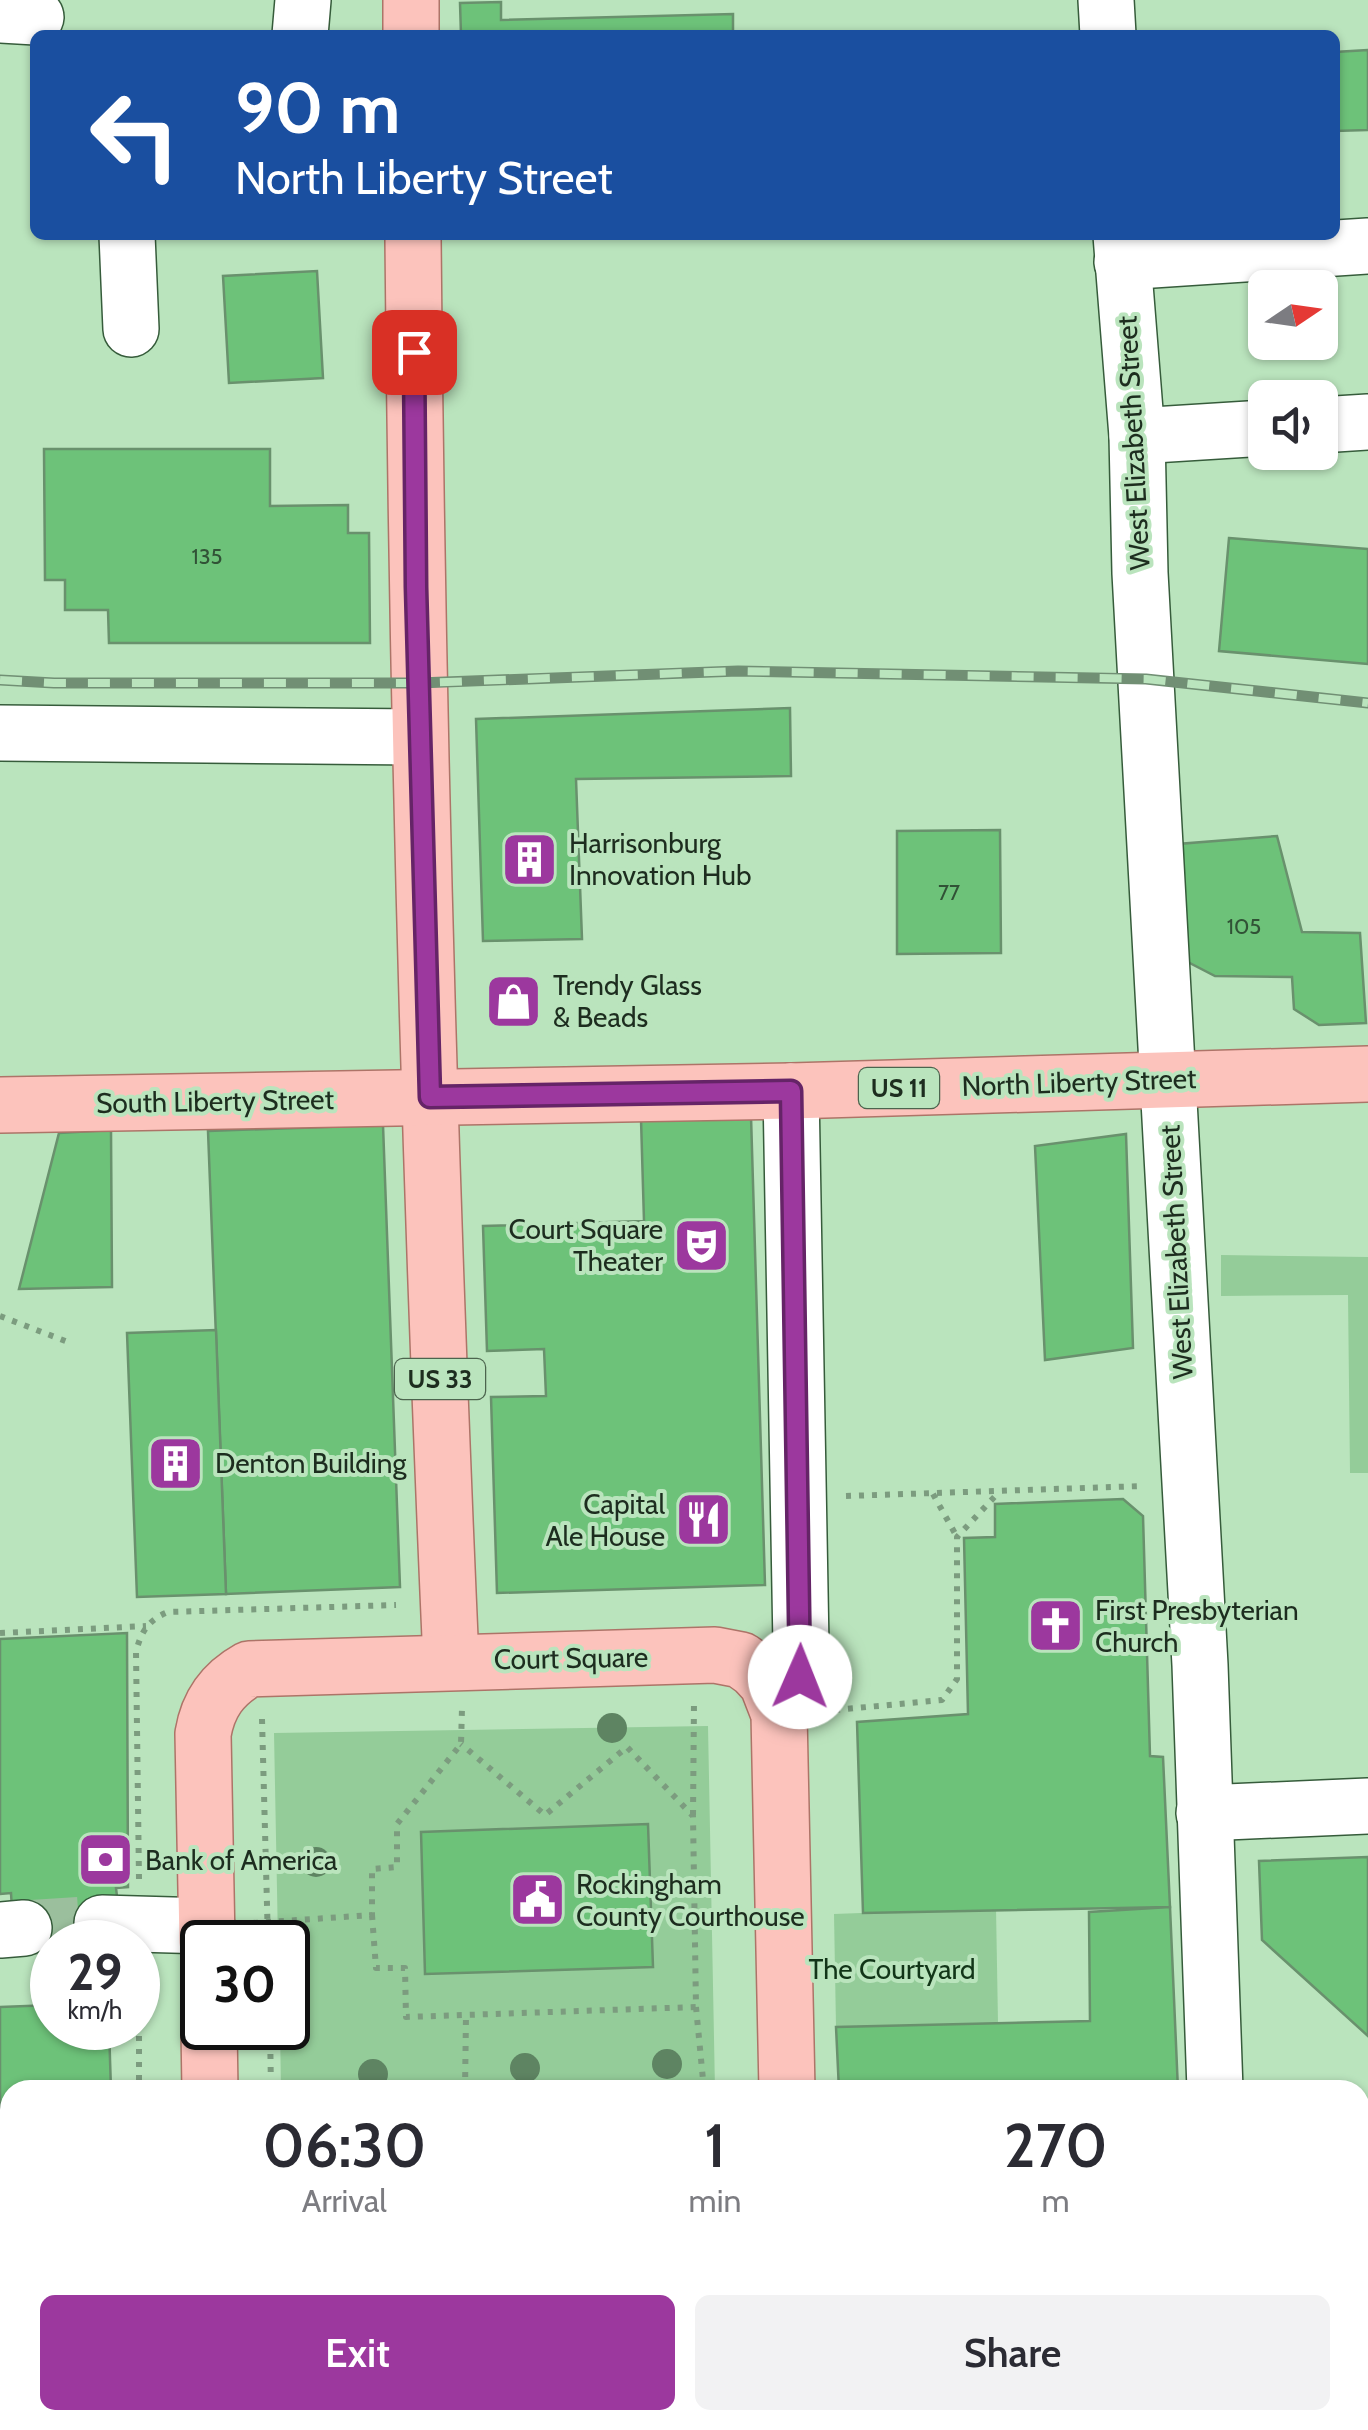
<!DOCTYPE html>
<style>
:root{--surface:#fff;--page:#f2f2f3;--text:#2b2b33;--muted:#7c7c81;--accent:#9c389e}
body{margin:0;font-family:Cabin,sans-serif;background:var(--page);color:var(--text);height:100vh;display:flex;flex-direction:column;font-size:38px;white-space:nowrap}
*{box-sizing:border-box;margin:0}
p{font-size:32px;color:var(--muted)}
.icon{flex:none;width:55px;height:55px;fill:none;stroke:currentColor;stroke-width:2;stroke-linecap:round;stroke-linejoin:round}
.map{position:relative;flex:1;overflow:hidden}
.details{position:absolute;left:0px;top:2080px;width:1370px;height:350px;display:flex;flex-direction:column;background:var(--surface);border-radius:30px 30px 0 0;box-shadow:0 2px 8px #0004}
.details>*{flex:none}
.guide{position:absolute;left:30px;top:30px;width:1310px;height:210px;border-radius:15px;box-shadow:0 2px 8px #0004;background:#1a4fa0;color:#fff;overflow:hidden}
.needle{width:65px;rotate:77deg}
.tools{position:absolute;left:1248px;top:270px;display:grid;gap:20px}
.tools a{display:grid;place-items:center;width:90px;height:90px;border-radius:15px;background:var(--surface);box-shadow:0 2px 8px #0004;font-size:50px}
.speed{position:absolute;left:30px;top:1920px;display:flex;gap:20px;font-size:50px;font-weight:700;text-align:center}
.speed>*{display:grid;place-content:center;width:130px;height:130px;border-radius:50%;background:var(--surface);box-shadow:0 2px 8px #0004;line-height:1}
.speed small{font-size:25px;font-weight:400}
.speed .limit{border:5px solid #111;border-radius:15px;background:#fff;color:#111}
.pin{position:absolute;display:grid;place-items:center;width:85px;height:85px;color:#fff;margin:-42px;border-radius:20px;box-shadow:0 5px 15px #0006}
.me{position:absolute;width:110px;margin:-55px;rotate:1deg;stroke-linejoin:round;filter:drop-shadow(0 0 8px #0008)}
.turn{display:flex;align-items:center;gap:35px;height:210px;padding:0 40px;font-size:45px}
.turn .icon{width:130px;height:130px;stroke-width:2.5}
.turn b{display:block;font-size:70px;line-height:85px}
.eta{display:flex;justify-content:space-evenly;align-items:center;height:170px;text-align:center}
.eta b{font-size:60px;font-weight:600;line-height:70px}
.button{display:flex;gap:20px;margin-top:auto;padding:20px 40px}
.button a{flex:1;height:115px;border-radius:15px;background:var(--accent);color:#fff;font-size:40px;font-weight:600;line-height:115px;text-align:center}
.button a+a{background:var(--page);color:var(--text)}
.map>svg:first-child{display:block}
</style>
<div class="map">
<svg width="1368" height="2430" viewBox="0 0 1368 2430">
<rect width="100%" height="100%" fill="#bae4bd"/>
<g fill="#94cc99">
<polygon points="1221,1255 1368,1257 1368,1473 1350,1473 1348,1295 1221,1296"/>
<polygon points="708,1726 715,2090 281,2090 280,2028 288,2028 288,1942 278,1942 274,1733"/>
<polygon points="996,1908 998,2023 836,2027 834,1914"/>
</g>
<g fill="#6dc279" stroke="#69916d" stroke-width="2.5">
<polygon points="501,2 501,20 733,14 733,35 461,35 460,3"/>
<polygon points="1368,50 1368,130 1335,131 1335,52"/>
<polygon points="317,271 323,378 229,383 223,276"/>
<polygon points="44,449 270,449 270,506 348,505 348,533 369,533 370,643 109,643 108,610 65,610 65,580 45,580"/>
<polygon points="1229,538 1368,549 1368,664 1219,651"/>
<polygon points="790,708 791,776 576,779 582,939 483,941 476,719"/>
<polygon points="1000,830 1001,953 897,954 897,831"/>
<polygon points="1277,836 1302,932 1360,933 1366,1023 1319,1025 1294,1009 1292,977 1215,976 1184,960 1178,844"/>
<polygon points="751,1116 765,1585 497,1593 491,1397 546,1396 544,1349 487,1351 483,1226 644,1221 641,1119"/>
<polygon points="383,1125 400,1587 226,1594 208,1131"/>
<polygon points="111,1130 112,1287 19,1289 59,1133"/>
<polygon points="1126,1134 1133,1348 1045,1360 1035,1146"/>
<polygon points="216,1330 226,1594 137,1597 127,1333"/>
<polygon points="1123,1499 1143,1516 1150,1756 1163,1757 1170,1907 863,1913 857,1722 968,1714 964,1538 995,1537 995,1504"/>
<polygon points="127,1633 128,1887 116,1888 118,1905 104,1936 25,1942 12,1910 11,1893 0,1894 0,1639"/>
<polygon points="648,1824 653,1967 425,1974 421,1832"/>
<polygon points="1368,1857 1368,2036 1262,1940 1259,1861"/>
<polygon points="1170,1907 1178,2090 839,2090 836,2027 1090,2021 1089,1912"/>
<polygon points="52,2005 52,2028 109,2028 111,2090 10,2090 10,2143 0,2143 0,2007"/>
<polygon points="1368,2251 1368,2430 1269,2430 1268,2420 1360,2420 1360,2252"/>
<rect x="152" y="2420" width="68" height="10"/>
<rect x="236" y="2420" width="77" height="10"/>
<rect x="313" y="2420" width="42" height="10"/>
<polygon points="355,2420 438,2420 439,2430 355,2430"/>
<polygon points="528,2420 698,2420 699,2430 528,2430"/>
<polygon points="764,2420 964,2420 964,2430 765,2430"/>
<rect x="1094" y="2420" width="97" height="10"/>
</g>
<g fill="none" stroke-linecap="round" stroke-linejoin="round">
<polyline stroke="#9bbf9d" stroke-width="55" stroke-dasharray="55 28" stroke-linecap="butt" points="24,1928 102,1923"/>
<defs>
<g id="minor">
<polyline points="1106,0 1108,35"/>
<polyline points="0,15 36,17"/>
<polyline points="300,35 303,0"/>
<polyline points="127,235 131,329"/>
<polyline points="1121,235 1137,436 1140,573 1200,1665 1215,2090"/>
<polyline points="1122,262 1368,246"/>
<polyline points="1320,425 1368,422"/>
<polyline points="1137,436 1265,428"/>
<polyline points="0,733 420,737"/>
<polyline points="779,1714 800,1677 801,1646 791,1091"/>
<polyline points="1204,1813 1368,1806"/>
<polyline points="102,1923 207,1926"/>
<polyline points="0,1930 24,1928"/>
<polyline points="1224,2420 1224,2430"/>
</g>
<g id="major">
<polyline points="411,0 411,35"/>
<path d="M 413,235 C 417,710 430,1186 451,1661"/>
<polyline points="0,1105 791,1091 1368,1074"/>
<path d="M 207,1942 L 203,1734 C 208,1704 222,1684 249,1669 L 715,1655 L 741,1660 L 755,1670 L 767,1683 L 779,1714 L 787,2090"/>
<polyline points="209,2028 210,2090"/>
<polyline points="1360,2174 1368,2174"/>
<polyline points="0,2207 10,2207"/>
<polyline points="483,2420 484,2430"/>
</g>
</defs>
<use href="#minor" stroke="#365c3b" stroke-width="58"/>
<use href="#major" stroke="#ad7468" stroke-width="58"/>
<g stroke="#7c9c7f" stroke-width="6" stroke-dasharray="5 8" stroke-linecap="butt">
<polyline points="0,1316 68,1342"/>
<polyline points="933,1494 957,1537"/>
<polyline points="846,1496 1143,1486"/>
<polyline points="0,1633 146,1626"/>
<polyline points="835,1710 942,1700 957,1679 957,1537 999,1492"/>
<polyline points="262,1719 268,1942"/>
<polyline points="693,1815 694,1702"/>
<path d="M 139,1879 L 136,1652 C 141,1632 148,1620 168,1612 L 396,1605"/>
<polyline points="372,1915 376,1968 405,1968 406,2017 696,2007 693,1816 627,1747 545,1815 461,1744"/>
<polyline points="253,1923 372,1915 372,1869 397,1867 397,1824 461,1744 462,1708"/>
<polyline points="139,1971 139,2090"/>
<polyline points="696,2007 704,2090"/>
<polyline points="270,2028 271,2090"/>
<polyline points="465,2090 466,2015"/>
</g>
<use href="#minor" stroke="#fff" stroke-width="55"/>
<use href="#major" stroke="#fcc3bc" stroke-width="55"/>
<defs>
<polyline id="rail" points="0,680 54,683 419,683 738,671 1146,679 1368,703"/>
</defs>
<use href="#rail" stroke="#718f74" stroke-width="11"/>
<use href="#rail" stroke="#bae4bd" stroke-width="8" stroke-dasharray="22" stroke-linecap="butt"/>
</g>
<g fill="#5e8462">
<circle cx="612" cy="1728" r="15"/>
<circle cx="316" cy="1862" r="15"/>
<circle cx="667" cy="2064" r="15"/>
<circle cx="525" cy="2068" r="15"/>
<circle cx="373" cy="2074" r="15"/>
</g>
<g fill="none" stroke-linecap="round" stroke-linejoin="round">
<defs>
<polyline id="route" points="414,352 416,587 430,1097 791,1091 800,1677"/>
</defs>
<use href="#route" stroke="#652467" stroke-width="25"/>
<use href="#route" stroke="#9c389e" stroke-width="18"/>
</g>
<defs>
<symbol id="building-square" viewBox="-11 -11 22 22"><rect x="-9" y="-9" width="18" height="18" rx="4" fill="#9c389e" stroke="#bae4bd"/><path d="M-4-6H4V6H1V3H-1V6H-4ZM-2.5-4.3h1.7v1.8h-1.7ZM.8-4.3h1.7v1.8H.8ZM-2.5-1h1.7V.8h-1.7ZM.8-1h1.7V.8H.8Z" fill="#fff"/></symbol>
<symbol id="shop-square" viewBox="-11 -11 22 22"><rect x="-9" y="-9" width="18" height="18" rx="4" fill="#9c389e" stroke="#bae4bd"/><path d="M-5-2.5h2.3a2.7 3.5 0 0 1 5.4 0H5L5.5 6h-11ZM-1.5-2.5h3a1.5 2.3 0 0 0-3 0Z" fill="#fff"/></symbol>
<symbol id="theatre-square" viewBox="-11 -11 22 22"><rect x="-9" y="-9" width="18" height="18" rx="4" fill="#9c389e" stroke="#bae4bd"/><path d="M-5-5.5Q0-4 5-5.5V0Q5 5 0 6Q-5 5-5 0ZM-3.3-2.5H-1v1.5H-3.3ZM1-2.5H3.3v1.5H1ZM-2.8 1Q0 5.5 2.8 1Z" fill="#fff"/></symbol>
<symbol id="restaurant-square" viewBox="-11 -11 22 22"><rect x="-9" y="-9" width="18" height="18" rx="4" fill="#9c389e" stroke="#bae4bd"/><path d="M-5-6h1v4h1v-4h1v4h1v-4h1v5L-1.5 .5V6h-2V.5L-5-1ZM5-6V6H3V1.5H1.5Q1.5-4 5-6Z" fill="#fff"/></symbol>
<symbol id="church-square" viewBox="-11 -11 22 22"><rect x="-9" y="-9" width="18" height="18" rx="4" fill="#9c389e" stroke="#bae4bd"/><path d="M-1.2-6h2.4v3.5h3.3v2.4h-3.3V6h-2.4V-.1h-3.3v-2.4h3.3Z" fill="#fff"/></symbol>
<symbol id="bank-square" viewBox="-11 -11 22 22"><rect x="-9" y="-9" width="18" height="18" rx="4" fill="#9c389e" stroke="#bae4bd"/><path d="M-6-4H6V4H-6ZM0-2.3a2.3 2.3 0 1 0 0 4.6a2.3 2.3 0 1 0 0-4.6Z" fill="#fff"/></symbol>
<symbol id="civic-square" viewBox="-11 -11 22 22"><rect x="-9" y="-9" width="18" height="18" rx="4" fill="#9c389e" stroke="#bae4bd"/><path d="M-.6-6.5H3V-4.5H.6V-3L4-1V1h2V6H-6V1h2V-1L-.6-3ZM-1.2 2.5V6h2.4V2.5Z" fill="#fff"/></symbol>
</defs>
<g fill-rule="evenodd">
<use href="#building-square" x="498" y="828" width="63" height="63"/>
<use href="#shop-square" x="482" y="970" width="63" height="63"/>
<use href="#theatre-square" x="670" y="1214" width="63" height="63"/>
<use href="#building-square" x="144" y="1432" width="63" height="63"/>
<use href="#restaurant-square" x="672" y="1488" width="63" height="63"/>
<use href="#church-square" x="1024" y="1594" width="63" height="63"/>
<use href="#bank-square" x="74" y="1828" width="63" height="63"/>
<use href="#civic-square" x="506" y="1868" width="63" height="63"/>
</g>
<g text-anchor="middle" stroke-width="8" stroke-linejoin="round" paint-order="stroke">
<g font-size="22" fill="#315236">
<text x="207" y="564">135</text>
<text x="949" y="900">77</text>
<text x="1244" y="934">105</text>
</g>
<g fill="#bae4bd" stroke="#4c644e" stroke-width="2.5">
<rect x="859" y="1068" width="80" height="40" rx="8"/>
<rect x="395" y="1359" width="90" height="40" rx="8"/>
</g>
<g font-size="25" font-weight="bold" fill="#1d2d1f">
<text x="899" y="1097">US 11</text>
<text x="440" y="1388">US 33</text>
</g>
<g font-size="28" fill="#1d2d1f" stroke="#bae4bd">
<text transform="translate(1133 443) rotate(-93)" y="10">West Elizabeth Street</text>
<text transform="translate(1079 1082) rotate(-2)" y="10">North Liberty Street</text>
<text transform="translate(215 1101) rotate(-1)" y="10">South Liberty Street</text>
<text transform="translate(1176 1252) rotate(-93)" y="10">West Elizabeth Street</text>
<text transform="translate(571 1658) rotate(-1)" y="10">Court Square</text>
</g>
<g font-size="28" fill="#1d2d1f" stroke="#bae4bd" text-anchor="start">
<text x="569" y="853">Harrisonburg<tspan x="569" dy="32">Innovation Hub</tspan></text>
<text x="553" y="995">Trendy Glass<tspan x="553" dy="32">&amp; Beads</tspan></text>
<text x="663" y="1239" text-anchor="end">Court Square<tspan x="663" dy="32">Theater</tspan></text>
<text x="215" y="1473">Denton Building</text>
<text x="665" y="1514" text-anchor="end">Capital<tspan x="665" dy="32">Ale House</tspan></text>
<text x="1095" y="1620">First Presbyterian<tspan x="1095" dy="32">Church</tspan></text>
<text x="145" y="1870">Bank of America</text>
<text x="576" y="1894">Rockingham<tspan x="576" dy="32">County Courthouse</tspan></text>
</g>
<g font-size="28" fill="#123518" stroke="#bae4bd">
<text x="892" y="1979">The Courtyard</text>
</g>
</g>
</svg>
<div class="tools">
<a><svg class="needle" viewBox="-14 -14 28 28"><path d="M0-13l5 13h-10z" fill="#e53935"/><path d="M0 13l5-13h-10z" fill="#7c7c81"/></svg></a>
<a><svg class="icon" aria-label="sound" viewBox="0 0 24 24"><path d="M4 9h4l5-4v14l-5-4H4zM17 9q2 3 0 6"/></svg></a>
</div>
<div class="speed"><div>29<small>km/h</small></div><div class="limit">30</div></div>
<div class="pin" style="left:414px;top:352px;background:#d93025"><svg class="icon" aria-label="arrive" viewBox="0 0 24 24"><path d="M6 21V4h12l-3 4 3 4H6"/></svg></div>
<svg class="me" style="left:800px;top:1677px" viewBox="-20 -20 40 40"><circle r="19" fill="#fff"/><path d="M0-13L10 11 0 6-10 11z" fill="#9c389e"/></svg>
<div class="guide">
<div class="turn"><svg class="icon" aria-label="left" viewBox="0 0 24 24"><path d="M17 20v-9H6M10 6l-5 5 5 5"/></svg><div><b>90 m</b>North Liberty Street</div></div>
</div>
<section class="details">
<div class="eta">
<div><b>06:30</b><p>Arrival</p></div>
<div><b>1</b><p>min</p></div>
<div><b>270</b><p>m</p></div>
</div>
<div class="button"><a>Exit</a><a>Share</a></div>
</section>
</div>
